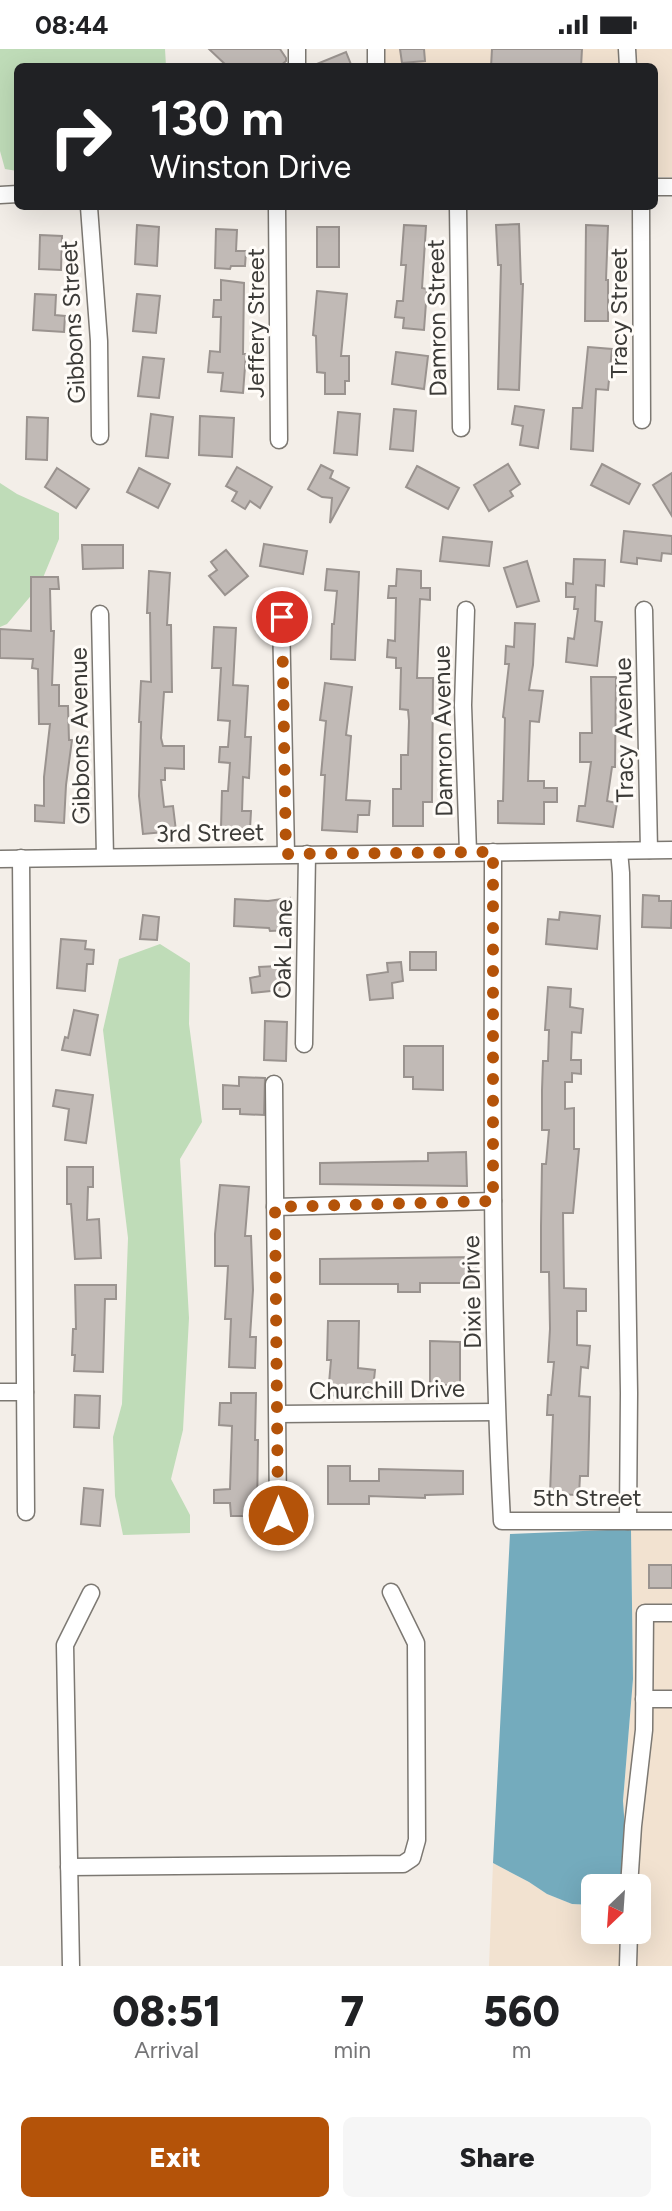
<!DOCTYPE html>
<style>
:root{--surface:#fff;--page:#f6f6f6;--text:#202124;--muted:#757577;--accent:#b45309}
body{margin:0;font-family:Figtree,sans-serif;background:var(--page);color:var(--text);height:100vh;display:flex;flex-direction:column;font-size:26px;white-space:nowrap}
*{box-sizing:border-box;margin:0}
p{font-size:23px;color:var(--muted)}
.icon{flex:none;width:38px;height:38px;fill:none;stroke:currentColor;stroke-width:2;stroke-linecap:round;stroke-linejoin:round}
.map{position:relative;height:1917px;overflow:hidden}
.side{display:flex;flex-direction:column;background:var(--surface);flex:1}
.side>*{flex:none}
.banner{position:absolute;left:14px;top:14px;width:644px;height:147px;border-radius:10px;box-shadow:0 7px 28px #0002;background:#202124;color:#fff;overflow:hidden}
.needle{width:46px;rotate:205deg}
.buttons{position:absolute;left:581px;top:1825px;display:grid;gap:14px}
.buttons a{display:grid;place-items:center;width:70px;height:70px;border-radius:10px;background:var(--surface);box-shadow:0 7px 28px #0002;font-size:35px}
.pin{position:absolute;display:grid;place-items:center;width:60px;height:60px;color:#fff;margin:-30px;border:4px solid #fff;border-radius:50%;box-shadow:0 2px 7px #0007}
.me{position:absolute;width:77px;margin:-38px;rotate:0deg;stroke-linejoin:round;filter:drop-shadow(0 0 5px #0008)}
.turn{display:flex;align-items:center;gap:24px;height:147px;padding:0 21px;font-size:32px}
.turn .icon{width:91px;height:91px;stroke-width:2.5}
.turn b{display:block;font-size:49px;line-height:60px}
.eta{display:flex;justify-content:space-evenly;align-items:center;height:119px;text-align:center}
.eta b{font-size:42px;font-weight:800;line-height:49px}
.action{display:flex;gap:14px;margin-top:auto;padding:14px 21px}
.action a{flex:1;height:80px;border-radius:10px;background:var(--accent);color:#fff;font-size:28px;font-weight:800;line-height:80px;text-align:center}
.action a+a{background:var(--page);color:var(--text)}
.status{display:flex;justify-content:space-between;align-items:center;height:49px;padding:0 35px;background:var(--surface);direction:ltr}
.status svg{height:19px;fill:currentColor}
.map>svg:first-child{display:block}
</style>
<div class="status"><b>08:44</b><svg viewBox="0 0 49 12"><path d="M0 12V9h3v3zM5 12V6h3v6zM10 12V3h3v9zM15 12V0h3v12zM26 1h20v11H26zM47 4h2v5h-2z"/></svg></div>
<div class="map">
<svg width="672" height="1917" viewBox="0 0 672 1917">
<rect width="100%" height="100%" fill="#f3eee8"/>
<g fill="#f2e2d0">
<polygon points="384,0 672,0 672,128 655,128 654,18 385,17"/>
<polygon points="631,1481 672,1481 672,1917 489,1917 493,1814 529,1833 547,1845 572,1855 593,1856 593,1883 639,1883 639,1838 623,1837 626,1794 623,1752 633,1630"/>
</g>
<g fill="#bfdcb8">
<polygon points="0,0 165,0 166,17 18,18 17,122 5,120 0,102"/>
<polygon points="0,434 17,445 59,464 59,490 40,536 7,575 0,578"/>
<polygon points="160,895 190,914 189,975 202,1073 180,1110 189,1269 183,1381 171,1430 190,1466 190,1484 123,1486 115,1447 113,1388 122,1355 128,1189 103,981 119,910"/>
</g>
<polygon fill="#74abbd" points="607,1481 631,1481 633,1630 623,1752 626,1794 623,1837 593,1838 593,1856 572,1855 547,1845 529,1833 493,1814 510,1485"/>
<g fill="#c1bab6" stroke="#9a938f" stroke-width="2">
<polygon points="209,0 280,0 286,9 286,12 279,18 228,18"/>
<polygon points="400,0 424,0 425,12 402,14"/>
<polygon points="492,0 582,0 581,18 491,18"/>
<polygon points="346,3 352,18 312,18 312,17"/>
<polygon points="519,175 521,235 523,235 519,341 498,340 501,216 498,216 496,176"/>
<polygon points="137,176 159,178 157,217 135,215"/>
<polygon points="404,176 426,177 422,239 427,240 424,281 403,279 404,269 395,268 397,252 403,252 406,216 401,216"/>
<polygon points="586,176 608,177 606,231 608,231 608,272 585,272"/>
<rect x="317" y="178" width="22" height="40"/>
<polygon points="216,180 237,181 236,202 246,202 245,217 231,217 230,220 215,219"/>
<polygon points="40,186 62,187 61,221 39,220"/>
<polygon points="221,231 244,234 243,305 246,305 243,344 221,342 223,324 208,323 210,302 220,303 221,268 213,268 214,251 221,251"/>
<polygon points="317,242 347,245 341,307 349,307 349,332 345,332 345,345 325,345 325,324 317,323 316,287 313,286"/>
<polygon points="35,245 56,246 55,266 65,267 64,283 33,281"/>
<polygon points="137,245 160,247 156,284 133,282"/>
<polygon points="588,298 612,300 608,341 596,340 593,402 571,400 573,359 582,359"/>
<polygon points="396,303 428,307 424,340 392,335"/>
<polygon points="143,308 164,310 159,349 138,347"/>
<polygon points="515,357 544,361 538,399 520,396 523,377 512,375"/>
<polygon points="394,360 416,362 413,402 390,400"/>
<polygon points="338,363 360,365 357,406 334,404"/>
<polygon points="151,365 173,368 168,409 146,407"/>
<polygon points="200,367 234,369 232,408 199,406"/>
<polygon points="27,368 48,369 47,411 26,410"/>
<polygon points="508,415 520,435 510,442 513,447 489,462 474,436"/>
<polygon points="602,415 640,435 629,455 591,436"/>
<polygon points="321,416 333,422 330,429 349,439 330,474 332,449 322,448 308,440"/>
<polygon points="417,417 459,439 448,460 406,438"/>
<polygon points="237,418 272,438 260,459 250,452 245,460 232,452 237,443 226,437"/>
<polygon points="57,419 89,440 76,459 45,438"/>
<polygon points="139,419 170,435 158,459 127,443"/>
<polygon points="672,424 672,467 653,436"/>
<polygon points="624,482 672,487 672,505 662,504 661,512 637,509 637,515 621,513"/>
<polygon points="443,488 492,493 489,517 440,512"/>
<polygon points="264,495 307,502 303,525 260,517"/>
<polygon points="82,496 123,496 123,519 83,520"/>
<polygon points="226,501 248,527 225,546 209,527 217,521 211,513"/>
<polygon points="574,510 605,511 604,537 596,536 595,572 602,573 597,617 566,613 568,589 574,590 578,560 574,560 575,548 566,548 566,534 573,535"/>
<polygon points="527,512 539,552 517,558 504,519"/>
<polygon points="327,520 359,523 355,611 331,610 332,575 334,575 337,542 325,541"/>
<polygon points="397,520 421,522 421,539 430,539 430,551 420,550 417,629 433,629 432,753 423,753 423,777 393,777 393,740 401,740 401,706 408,706 409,672 408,661 400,660 401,619 396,619 396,609 387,608 388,591 395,592 396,549 388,549 389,537 396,537"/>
<polygon points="149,522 170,524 167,576 171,576 172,643 164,643 161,689 163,697 184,697 184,720 165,719 165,731 161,731 164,758 173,757 176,782 143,785 139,747 141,673 139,673 141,632 151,633 150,564 147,564"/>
<polygon points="31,528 58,528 59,540 50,540 51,582 54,582 52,636 59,636 59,657 68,657 69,691 72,691 66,736 64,774 35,772 35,756 44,757 44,728 50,675 39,675 38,620 32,619 33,610 0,609 0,580 31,582"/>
<polygon points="515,574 535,575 533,616 529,641 543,642 539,673 530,672 528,732 544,732 544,739 557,739 557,753 544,753 544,775 498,774 498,752 503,752 505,669 503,668 509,615 505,615 506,597 514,598"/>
<polygon points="214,578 236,579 233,636 248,637 245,688 251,688 249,729 243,728 242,762 251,762 250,780 221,779 222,742 228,742 230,714 219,713 220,698 228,698 230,672 218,671 221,619 212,619"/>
<polygon points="591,628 616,628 615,718 612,718 607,752 617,754 613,778 577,772 579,757 585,757 591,713 580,713 580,684 592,684"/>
<polygon points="325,634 352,638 346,686 351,687 346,751 370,752 369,766 358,766 357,783 322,781 325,726 321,726 326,672 320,671"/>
<polygon points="643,846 659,847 659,852 672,852 671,879 642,878"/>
<polygon points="290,849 291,881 270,882 269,879 234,877 235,850 268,852"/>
<polygon points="560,863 600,867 597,900 546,895 548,870 559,871"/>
<polygon points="143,866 159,868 157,891 140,890"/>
<polygon points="61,890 86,892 85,900 94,901 93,915 87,915 85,942 57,939"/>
<rect x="410" y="903" width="26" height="18"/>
<polygon points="401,913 403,932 392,934 393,949 370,951 367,926 388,923 387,914"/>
<polygon points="277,917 280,941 252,944 250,929 260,927 259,918"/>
<polygon points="548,938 571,940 570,958 583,960 581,984 572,983 571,1011 581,1011 581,1025 572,1024 572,1033 565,1033 565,1060 574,1059 574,1100 579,1100 573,1164 563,1164 564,1239 586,1240 586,1262 577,1262 577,1296 590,1297 588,1319 581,1318 579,1347 590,1348 588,1427 580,1427 579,1446 550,1445 553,1366 547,1366 548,1346 551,1346 554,1313 548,1313 550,1280 549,1223 541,1223 541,1177 542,1115 546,1115 549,1081 542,1081 542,1041 543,1012 548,1012 549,981 545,981"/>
<polygon points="74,961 98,966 90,1006 62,1001 65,988 68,989"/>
<polygon points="265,972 287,973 286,1012 264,1011"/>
<polygon points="404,997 443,997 443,1041 413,1040 413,1028 404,1028"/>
<polygon points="239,1028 265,1029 264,1066 240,1065 240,1060 223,1060 223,1036 239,1037"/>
<polygon points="56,1041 93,1046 86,1094 65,1091 69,1060 53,1057"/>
<polygon points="466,1103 467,1137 320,1135 320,1114 428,1112 428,1104"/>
<polygon points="67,1118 93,1118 93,1138 88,1138 87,1171 99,1170 101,1209 75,1210 71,1155 67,1155"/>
<polygon points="220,1136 249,1138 245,1187 251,1187 253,1241 250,1288 256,1288 255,1319 229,1318 231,1270 225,1270 228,1217 215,1217 215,1185"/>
<polygon points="476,1208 476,1234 420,1234 420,1243 398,1243 398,1235 320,1235 320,1210"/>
<polygon points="75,1236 116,1236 116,1250 105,1250 103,1323 74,1322 75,1306 72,1306 73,1280 76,1280"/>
<polygon points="328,1272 359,1272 358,1319 375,1321 372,1350 328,1346 331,1311 327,1311"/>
<polygon points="430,1292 460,1293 460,1336 430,1336"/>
<polygon points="231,1344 256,1344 255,1391 258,1391 257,1467 231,1467 230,1454 214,1454 214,1441 230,1440 232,1377 219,1376 220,1354 231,1354"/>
<polygon points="75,1346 100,1347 99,1379 74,1378"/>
<polygon points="328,1417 350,1417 350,1432 379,1432 379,1420 463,1422 463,1445 425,1446 425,1449 369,1447 369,1455 328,1455"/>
<polygon points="84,1439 103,1441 100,1477 81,1475"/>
<rect x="649" y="1516" width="23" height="23"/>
</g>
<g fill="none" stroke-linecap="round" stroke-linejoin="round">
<defs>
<g id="minor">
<polyline points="376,0 376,18"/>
<polyline points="627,0 628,18"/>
<polyline points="297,18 297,0"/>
<polyline points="654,138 672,138"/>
<polyline points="0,146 18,145"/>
<polyline points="89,158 99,292 100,387"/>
<polyline points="277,158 279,391"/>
<polyline points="458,158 461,379"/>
<polyline points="641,158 642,371"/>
<polyline points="466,561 463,656 468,803"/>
<polyline points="644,561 649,801"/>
<polyline points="100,565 105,808"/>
<polyline points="281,568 286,805"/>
<polyline points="619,802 621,824 629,1344 628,1472"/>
<path d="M 493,803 C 493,1026 490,1249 502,1472 L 672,1472"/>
<polyline points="21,809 26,1463"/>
<polyline points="0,810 672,801"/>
<polyline points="304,995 307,805"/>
<polyline points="274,1035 278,1466"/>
<polyline points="275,1158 493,1152"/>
<polyline points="0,1343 25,1343"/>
<polyline points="278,1365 496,1363"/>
<polyline points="644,1650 672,1650"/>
<polyline points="69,1818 403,1815 412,1809 417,1791 416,1594 391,1543"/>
<polyline points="629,1838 633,1777 644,1681 645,1564 672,1564"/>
<polyline points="71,1917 65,1596 91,1544"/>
<polyline points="628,1917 629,1883"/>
</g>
</defs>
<use href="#minor" stroke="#7c7872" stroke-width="19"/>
<use href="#minor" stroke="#fff" stroke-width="16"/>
</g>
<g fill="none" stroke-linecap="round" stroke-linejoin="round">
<polyline stroke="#b45309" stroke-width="12" stroke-dasharray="0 21.6" points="278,1466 275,1158 493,1152 493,803 286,805 282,568"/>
</g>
<g text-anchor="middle" stroke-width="6" stroke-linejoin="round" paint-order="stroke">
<g font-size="24" fill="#3c3b38" stroke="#fffcf8">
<text transform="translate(619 264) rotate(-90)" y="8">Tracy Street</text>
<text transform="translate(437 269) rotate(-91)" y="8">Damron Street</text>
<text transform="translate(73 273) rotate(-93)" y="8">Gibbons Street</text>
<text transform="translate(256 274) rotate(-90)" y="8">Jeffery Street</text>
<text transform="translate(624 681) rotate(-91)" y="8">Tracy Avenue</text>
<text transform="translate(443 682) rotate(-91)" y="8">Damron Avenue</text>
<text transform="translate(80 687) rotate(-91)" y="8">Gibbons Avenue</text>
<text transform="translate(210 784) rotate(-1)" y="8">3rd Street</text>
<text transform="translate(283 900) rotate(-89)" y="8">Oak Lane</text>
<text transform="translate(472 1243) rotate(-91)" y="8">Dixie Drive</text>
<text transform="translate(387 1341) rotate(-1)" y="8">Churchill Drive</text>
<text x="587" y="1457">5th Street</text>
</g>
</g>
</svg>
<div class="buttons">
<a><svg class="needle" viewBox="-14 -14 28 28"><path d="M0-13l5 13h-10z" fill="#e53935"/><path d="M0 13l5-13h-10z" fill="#757577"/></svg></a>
</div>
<div class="pin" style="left:282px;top:568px;background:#d93025"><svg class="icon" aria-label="arrive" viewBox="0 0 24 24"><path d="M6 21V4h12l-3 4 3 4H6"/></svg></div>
<svg class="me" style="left:278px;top:1466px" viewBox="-20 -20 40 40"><circle r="17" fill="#b45309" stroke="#fff" stroke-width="3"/><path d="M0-11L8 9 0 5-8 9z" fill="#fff"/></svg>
<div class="banner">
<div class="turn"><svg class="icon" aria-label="right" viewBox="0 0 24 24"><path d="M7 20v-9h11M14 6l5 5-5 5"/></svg><div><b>130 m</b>Winston Drive</div></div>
</div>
</div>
<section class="side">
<div class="eta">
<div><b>08:51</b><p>Arrival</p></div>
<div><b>7</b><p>min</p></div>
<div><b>560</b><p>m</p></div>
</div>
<div class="action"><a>Exit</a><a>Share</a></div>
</section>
